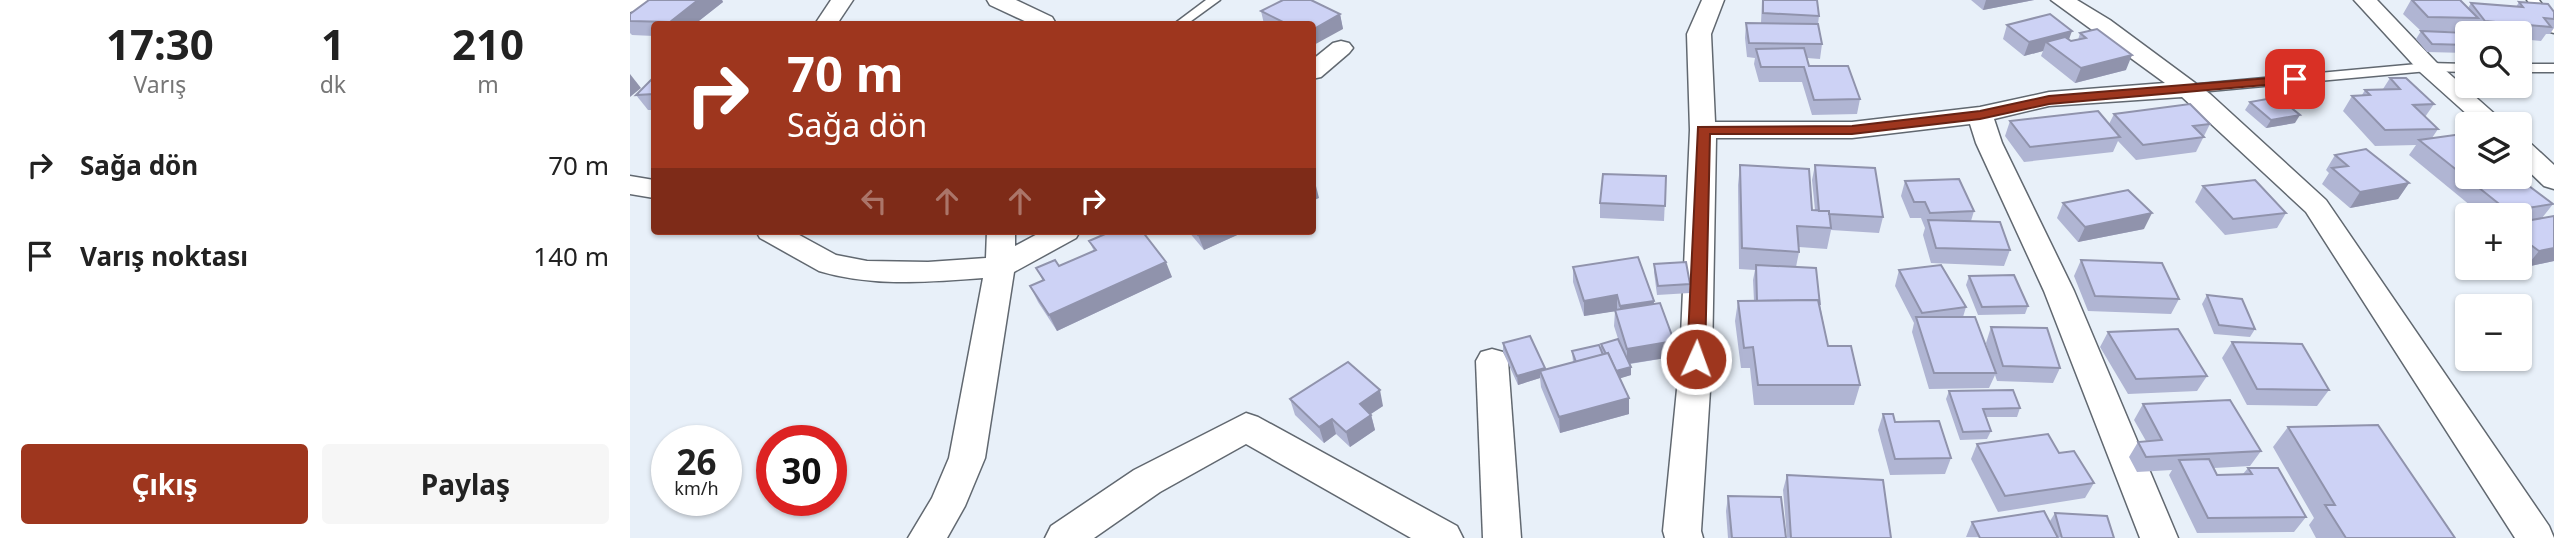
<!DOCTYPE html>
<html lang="tr">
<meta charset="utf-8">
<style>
:root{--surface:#fff;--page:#f6f6f6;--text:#222;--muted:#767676;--accent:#9e361e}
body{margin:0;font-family:"Noto Sans",sans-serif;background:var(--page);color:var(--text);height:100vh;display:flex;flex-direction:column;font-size:26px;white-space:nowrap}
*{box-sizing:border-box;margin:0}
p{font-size:23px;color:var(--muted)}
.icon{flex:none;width:38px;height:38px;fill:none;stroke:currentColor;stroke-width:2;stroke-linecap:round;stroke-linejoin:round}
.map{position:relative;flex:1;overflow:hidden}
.side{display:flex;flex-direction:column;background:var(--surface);width:630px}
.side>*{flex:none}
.hud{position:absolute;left:21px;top:21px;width:665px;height:214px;border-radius:7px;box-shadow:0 2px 5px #0004;background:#9e361e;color:#fff;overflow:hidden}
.tools{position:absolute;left:1825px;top:21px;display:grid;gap:14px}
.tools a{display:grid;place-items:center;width:77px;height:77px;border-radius:7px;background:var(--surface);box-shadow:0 2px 5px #0004;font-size:35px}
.speed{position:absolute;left:21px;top:425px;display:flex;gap:14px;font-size:35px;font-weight:700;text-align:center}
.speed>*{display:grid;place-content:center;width:91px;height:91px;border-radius:50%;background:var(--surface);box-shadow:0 2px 5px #0004;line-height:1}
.speed small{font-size:18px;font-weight:400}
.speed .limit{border:10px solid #d22;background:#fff;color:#111}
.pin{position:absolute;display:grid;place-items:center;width:60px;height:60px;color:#fff;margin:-30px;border-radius:14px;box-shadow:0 4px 10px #0006}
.me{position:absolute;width:77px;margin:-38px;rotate:2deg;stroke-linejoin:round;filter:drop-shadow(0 0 5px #0008)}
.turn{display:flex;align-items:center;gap:24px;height:147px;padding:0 21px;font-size:32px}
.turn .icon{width:91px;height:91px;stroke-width:2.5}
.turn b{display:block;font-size:49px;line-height:60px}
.lanes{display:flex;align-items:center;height:66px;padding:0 21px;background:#0003;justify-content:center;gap:35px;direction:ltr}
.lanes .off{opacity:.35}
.eta{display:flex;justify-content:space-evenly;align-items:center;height:119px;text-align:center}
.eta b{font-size:42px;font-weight:700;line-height:49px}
.button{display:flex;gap:14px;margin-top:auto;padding:14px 21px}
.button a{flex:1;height:80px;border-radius:7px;background:var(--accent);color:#fff;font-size:28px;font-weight:700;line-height:80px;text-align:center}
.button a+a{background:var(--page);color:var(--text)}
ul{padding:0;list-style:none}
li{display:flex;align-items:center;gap:21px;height:91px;padding:0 21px}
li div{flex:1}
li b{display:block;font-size:26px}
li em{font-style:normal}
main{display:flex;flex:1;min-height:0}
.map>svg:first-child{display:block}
</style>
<main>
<section class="side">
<div class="eta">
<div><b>17:30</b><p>Varış</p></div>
<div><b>1</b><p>dk</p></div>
<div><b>210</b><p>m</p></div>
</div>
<ul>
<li><svg class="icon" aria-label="right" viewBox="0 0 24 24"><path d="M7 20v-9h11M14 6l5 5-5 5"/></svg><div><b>Sağa dön</b></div><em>70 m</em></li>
<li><svg class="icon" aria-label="arrive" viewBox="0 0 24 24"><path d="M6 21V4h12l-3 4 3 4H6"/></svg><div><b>Varış noktası</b></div><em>140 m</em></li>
</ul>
<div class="button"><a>Çıkış</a><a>Paylaş</a></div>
</section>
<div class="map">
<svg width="1924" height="538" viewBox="0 0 1924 538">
<rect width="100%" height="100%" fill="#e8f0f9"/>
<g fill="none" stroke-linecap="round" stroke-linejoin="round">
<defs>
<g id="service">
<polygon points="576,0 590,0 557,24 544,24"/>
<polygon points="1897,0 1909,0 1924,21 1924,33 1920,32"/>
<polygon points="1798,63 1838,64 1838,72 1798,71 1558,93 1551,89 1558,85"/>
<rect x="1890" y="64" width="34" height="8"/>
</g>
<g id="minor">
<polygon points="0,0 18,0 8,10 0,12"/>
<polygon points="201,0 223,0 207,24 185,24"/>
<polygon points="357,0 386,0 422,17 425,22 424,24 401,24 360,5"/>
<polygon points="1072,0 1094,0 1081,34 1085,122 1222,122 1350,107 1419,92 1535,83 1421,0 1447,0 1480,20 1580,94 1696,200 1919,526 1924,538 1885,538 1676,212 1552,97 1419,106 1364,119 1372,143 1444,291 1548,538 1510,538 1414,291 1346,143 1340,124 1222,138 1086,138 1082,359 1071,531 1073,538 1035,538 1033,531 1050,359 1060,130 1057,34"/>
<polygon points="1724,0 1747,0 1806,62 1876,124 1848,124 1790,72"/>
<polygon points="711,41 719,43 723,48 719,53 691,77 682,79 682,60 703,43"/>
<polygon points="1890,140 1899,142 1924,165 1924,189 1914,186 1890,163"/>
<polygon points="0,176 24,180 24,198 0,194"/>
<path d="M 126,231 L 162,231 L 206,255 L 237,261 L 298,262 L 356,258 L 357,231 L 385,231 L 385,246 L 413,231 L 450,231 L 446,238 L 384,272 L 355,458 L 335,506 L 317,538 L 278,538 L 302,498 L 319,458 L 353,278 C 298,282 242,287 189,271 L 130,238 Z"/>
<polygon points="862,349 873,352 878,361 891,538 853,538 846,361 851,352"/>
<polygon points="616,413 628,417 827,526 833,538 781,538 616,444 530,492 464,538 415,538 421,526 504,470"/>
</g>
</defs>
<use href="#service" stroke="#616870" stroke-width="3"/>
<use href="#minor" stroke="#616870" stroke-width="3"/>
<use href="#service" fill="#fff" fill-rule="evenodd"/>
<use href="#minor" fill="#fff" fill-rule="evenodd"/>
</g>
<g fill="#b0b5d3">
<polygon points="19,0 92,0 93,2 65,24 24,24 24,36 2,35 0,33 0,14"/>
<polygon points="1132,0 1187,0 1189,16 1188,24 1192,44 1190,59 1177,58 1179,66 1230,99 1227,114 1182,115 1172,82 1129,82 1124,64 1125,58 1117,57 1115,38 1116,23 1131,23"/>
<polygon points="1341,0 1404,0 1353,10"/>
<polygon points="1781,0 1830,0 1838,8 1841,3 1886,7 1889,2 1924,12 1924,28 1920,34 1916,34 1911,41 1890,39 1890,33 1844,33 1841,29 1839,32 1796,31 1838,33 1838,55 1836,53 1797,52 1786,39 1791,31 1773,14"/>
<polygon points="631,11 710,14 713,29 682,24 634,24"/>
<polygon points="1377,25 1439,40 1441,41 1448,40 1450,33 1496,70 1445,83 1411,56 1413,51 1394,56 1373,39"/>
<polygon points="1890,47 1897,53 1891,61 1890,61"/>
<polygon points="24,77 24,110 18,110 6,95"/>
<polygon points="1760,78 1804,104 1795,117 1808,129 1802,138 1923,204 1912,218 1924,261 1896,267 1890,262 1890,215 1852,215 1779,155 1786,145 1745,146 1713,111 1722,96 1732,95 1735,90 1753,89"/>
<polygon points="1620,102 1665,123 1636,128 1615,110"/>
<polygon points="1484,114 1580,124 1566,152 1506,160 1488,141 1483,152 1394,162 1375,136 1380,121 1479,124"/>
<polygon points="1705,155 1779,183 1768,199 1720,208 1692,184 1699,173 1696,170"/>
<polygon points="1110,165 1182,210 1185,210 1182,180 1185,165 1253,217 1249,233 1201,230 1197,249 1169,247 1169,252 1166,267 1190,305 1198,346 1230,385 1224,405 1124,405 1120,368 1111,368 1105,321 1108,301 1124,301 1123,280 1125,270 1109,269 1108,185"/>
<polygon points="1036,176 1034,221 970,218 970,203"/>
<polygon points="1275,181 1344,211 1341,221 1380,250 1374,266 1301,263 1293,235 1295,228 1291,218 1280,218 1271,196"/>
<polygon points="1573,186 1656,213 1647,228 1595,235 1565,202"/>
<polygon points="1433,203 1514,229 1448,242 1427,218"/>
<polygon points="558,231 616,231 574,250"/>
<polygon points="459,241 542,277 427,331 408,302 400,286 413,281 406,268 429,266 464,251"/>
<polygon points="1451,260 1549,299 1541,314 1458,311 1444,276"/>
<polygon points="1024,264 1060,284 1060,293 1027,295 1024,272"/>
<polygon points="943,267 1024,301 1024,304 1044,341 1042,357 1000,364 1001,375 990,378 999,398 999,414 930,433 911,387 910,378 888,385 873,352 873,343 915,368 915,370 943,362 942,351 971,350 971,344 990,345 984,326 985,311 954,316 943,282"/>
<polygon points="1269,270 1336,307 1333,317 1359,353 1356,343 1361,327 1430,368 1423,383 1367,381 1365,375 1359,388 1299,389 1282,332 1284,323 1265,286"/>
<polygon points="1339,276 1398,306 1395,314 1348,315 1336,285"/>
<polygon points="1577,295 1625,329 1620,337 1584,334 1572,304"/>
<polygon points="1478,332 1577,376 1567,391 1498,394 1470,347"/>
<polygon points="1602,342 1699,390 1687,406 1617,405 1592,358"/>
<polygon points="1319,391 1390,408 1387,417 1356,417 1361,431 1357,439 1330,440 1316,399"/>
<polygon points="660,399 753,406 741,414 745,430 720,447 706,434 694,443 665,415"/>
<polygon points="1513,404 1631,451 1620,466 1584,468 1587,475 1613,474 1618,468 1676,517 1664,532 1567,533 1539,475 1542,470 1507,472 1499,457 1508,442 1516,441 1504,420"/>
<polygon points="1253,414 1321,458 1315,474 1260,475 1248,430"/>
<polygon points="1658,427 1825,538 1686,538 1679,525 1684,518 1643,447"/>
<polygon points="1347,444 1429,453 1464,483 1455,498 1368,512 1341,459"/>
<polygon points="1157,475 1261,538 1157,538 1153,490"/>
<polygon points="1098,496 1156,538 1098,538 1096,511"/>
<polygon points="1425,513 1484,538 1336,537 1342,522 1422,526 1420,521"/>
</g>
<g fill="#9093ac">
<polygon points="68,0 92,0 93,2 65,24 42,24 40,22"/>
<polygon points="1356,0 1404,0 1353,10"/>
<polygon points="710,14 713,29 682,46 682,30"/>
<polygon points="1442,31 1437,45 1416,42 1413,51 1394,56 1399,42"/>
<polygon points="1502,55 1496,70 1445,83 1451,68"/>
<polygon points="0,74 11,88 0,97"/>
<polygon points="1670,115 1665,123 1636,128 1641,120"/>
<polygon points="685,182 689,198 682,201 682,184"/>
<polygon points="1779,183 1768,199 1720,208 1730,192"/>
<polygon points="1522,213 1514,229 1448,242 1455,227"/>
<polygon points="577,231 616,231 574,250 568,235"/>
<polygon points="1924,248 1924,261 1896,267 1909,251"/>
<polygon points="536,262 542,277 427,331 419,315"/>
<polygon points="987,295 987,311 954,316 954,301"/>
<polygon points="1024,301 1023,316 990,322 990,306"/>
<polygon points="1044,341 1042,357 997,364 997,349"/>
<polygon points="1001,367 1001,375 985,380 985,371"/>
<polygon points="915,368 915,377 910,371 910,378 888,385 887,376"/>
<polygon points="750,390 753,406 733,419 730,404"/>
<polygon points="999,398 999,414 930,433 929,417"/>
<polygon points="741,415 745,430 720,447 716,432"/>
<polygon points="702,419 706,434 694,443 689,427"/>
</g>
<g fill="#cdd2f5" stroke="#9093ac" stroke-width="2">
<polygon points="19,0 68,0 40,22 0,21 0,14"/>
<polygon points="653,0 681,0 710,14 682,30 682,24 657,24 631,11"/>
<polygon points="1133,0 1187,0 1189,16 1133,13"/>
<polygon points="1782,0 1830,0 1848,18 1798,17"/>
<polygon points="1889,2 1918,4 1924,12 1924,19 1914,18 1921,27 1855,21 1841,3 1893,7"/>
<polygon points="1420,14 1442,31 1399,42 1377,25"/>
<polygon points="1116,23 1188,24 1192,44 1119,43"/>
<polygon points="1467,29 1502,55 1451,68 1416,42 1435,37 1441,41 1456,38 1450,33"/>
<polygon points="1791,31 1838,33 1838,45 1802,44"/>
<polygon points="1890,47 1897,53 1890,53"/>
<polygon points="1174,48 1179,66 1218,66 1230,99 1184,100 1174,67 1131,67 1126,49"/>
<polygon points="24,77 24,94 6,95"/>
<polygon points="1760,78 1776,78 1804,104 1783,105 1808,129 1755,130 1722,96 1740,95 1735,90 1770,89"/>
<polygon points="1648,97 1670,115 1641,120 1620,102"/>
<polygon points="1560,104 1580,124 1563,126 1574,137 1513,145 1484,114"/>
<polygon points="1468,111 1490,137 1400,147 1380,121"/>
<polygon points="1832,134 1838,139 1838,177 1887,177 1923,204 1878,211 1789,140"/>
<polygon points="1736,149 1779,183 1730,192 1702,168 1718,166 1705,155"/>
<polygon points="1110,165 1179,169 1182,210 1199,211 1201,228 1167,226 1169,252 1112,248"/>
<polygon points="1185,165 1245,168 1253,217 1199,214 1199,211 1189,211"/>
<polygon points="973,174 1036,176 1035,206 970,203"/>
<polygon points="1329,179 1344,211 1300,213 1295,202 1284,202 1275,181"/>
<polygon points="1625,180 1656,213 1603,219 1573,186"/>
<polygon points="1498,190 1522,213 1455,227 1433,203"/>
<polygon points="1924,216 1924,248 1909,251 1890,237 1890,222"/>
<polygon points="1298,220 1370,222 1380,250 1306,248"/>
<polygon points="482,231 496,231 497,232 500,231 512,231 536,262 419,315 400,286 414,280 406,268 425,260 429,266 466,250 459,241"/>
<polygon points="565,231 577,231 568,235"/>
<polygon points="1008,257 1024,301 990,306 987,295 954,301 943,267"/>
<polygon points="1451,260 1532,263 1549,299 1465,296"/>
<polygon points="1056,262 1060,284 1028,286 1024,264"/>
<polygon points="1126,265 1186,268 1190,305 1188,300 1127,301"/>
<polygon points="1311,265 1336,307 1292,313 1269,270"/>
<polygon points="1384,275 1398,306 1352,307 1339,276"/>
<polygon points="1577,295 1612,299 1625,329 1589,325"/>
<polygon points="1188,300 1198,346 1221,346 1230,385 1128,385 1123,347 1114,348 1108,301"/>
<polygon points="1030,303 1044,341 997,349 985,310"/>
<polygon points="1286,317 1345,317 1366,373 1304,373"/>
<polygon points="1361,327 1417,328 1430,368 1373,366"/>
<polygon points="1548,329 1577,376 1506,379 1478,332"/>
<polygon points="900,336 915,368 887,376 873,343"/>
<polygon points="988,339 1001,367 986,371 978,353 976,354 971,344"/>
<polygon points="1602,342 1672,344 1699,390 1627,389"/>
<polygon points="969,345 973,355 946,362 942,351"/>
<polygon points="978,353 999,398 929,417 910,371"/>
<polygon points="718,362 750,390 730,404 741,415 716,432 702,419 689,427 660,399"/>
<polygon points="1383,390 1390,408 1353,409 1361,431 1333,432 1319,391"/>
<polygon points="1600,400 1631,451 1516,457 1508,442 1532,440 1513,404"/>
<polygon points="1253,414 1263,414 1265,422 1309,421 1321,458 1265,459"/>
<polygon points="1748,425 1825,538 1716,538 1695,505 1705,505 1658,427"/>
<polygon points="1418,434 1429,453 1444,451 1464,483 1375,496 1347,444"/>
<polygon points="1579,459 1587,475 1622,474 1618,468 1648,468 1676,517 1578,518 1549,460"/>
<polygon points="1157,475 1253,480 1261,538 1161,538"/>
<polygon points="1098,496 1151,497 1156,538 1102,538"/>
<polygon points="1414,511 1428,538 1350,538 1342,522"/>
<polygon points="1425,513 1477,516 1484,538 1432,538"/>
</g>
<polygon fill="#9e361e" stroke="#672314" stroke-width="2" points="1665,76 1669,77 1669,82 1419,104 1350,119 1222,134 1080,134 1075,359 1072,364 1060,364 1057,359 1068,127 1222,126 1350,111 1419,96"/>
</svg>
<div class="tools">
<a><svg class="icon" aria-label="search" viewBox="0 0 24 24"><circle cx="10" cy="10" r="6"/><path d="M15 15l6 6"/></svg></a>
<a><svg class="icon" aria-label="layers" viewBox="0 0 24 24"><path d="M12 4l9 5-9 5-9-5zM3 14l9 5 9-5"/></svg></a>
<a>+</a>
<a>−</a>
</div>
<div class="speed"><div>26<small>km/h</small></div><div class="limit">30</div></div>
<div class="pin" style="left:1665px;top:79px;background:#d93025"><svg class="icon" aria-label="arrive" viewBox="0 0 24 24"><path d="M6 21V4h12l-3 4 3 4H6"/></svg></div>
<svg class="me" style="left:1066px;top:359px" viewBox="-20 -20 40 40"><circle r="17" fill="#9e361e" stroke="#fff" stroke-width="3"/><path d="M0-11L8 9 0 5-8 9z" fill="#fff"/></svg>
<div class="hud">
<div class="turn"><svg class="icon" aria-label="right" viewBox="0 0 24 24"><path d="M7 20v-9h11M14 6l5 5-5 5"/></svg><div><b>70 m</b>Sağa dön</div></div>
<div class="lanes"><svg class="icon off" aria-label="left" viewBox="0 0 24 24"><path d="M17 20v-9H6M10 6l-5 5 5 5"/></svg><svg class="icon off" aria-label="ahead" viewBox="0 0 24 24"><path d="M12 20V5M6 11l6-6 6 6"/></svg><svg class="icon off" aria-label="ahead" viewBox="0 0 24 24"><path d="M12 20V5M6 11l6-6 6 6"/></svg><svg class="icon" aria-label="right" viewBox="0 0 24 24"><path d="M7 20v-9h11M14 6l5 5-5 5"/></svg></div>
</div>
</div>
</main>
